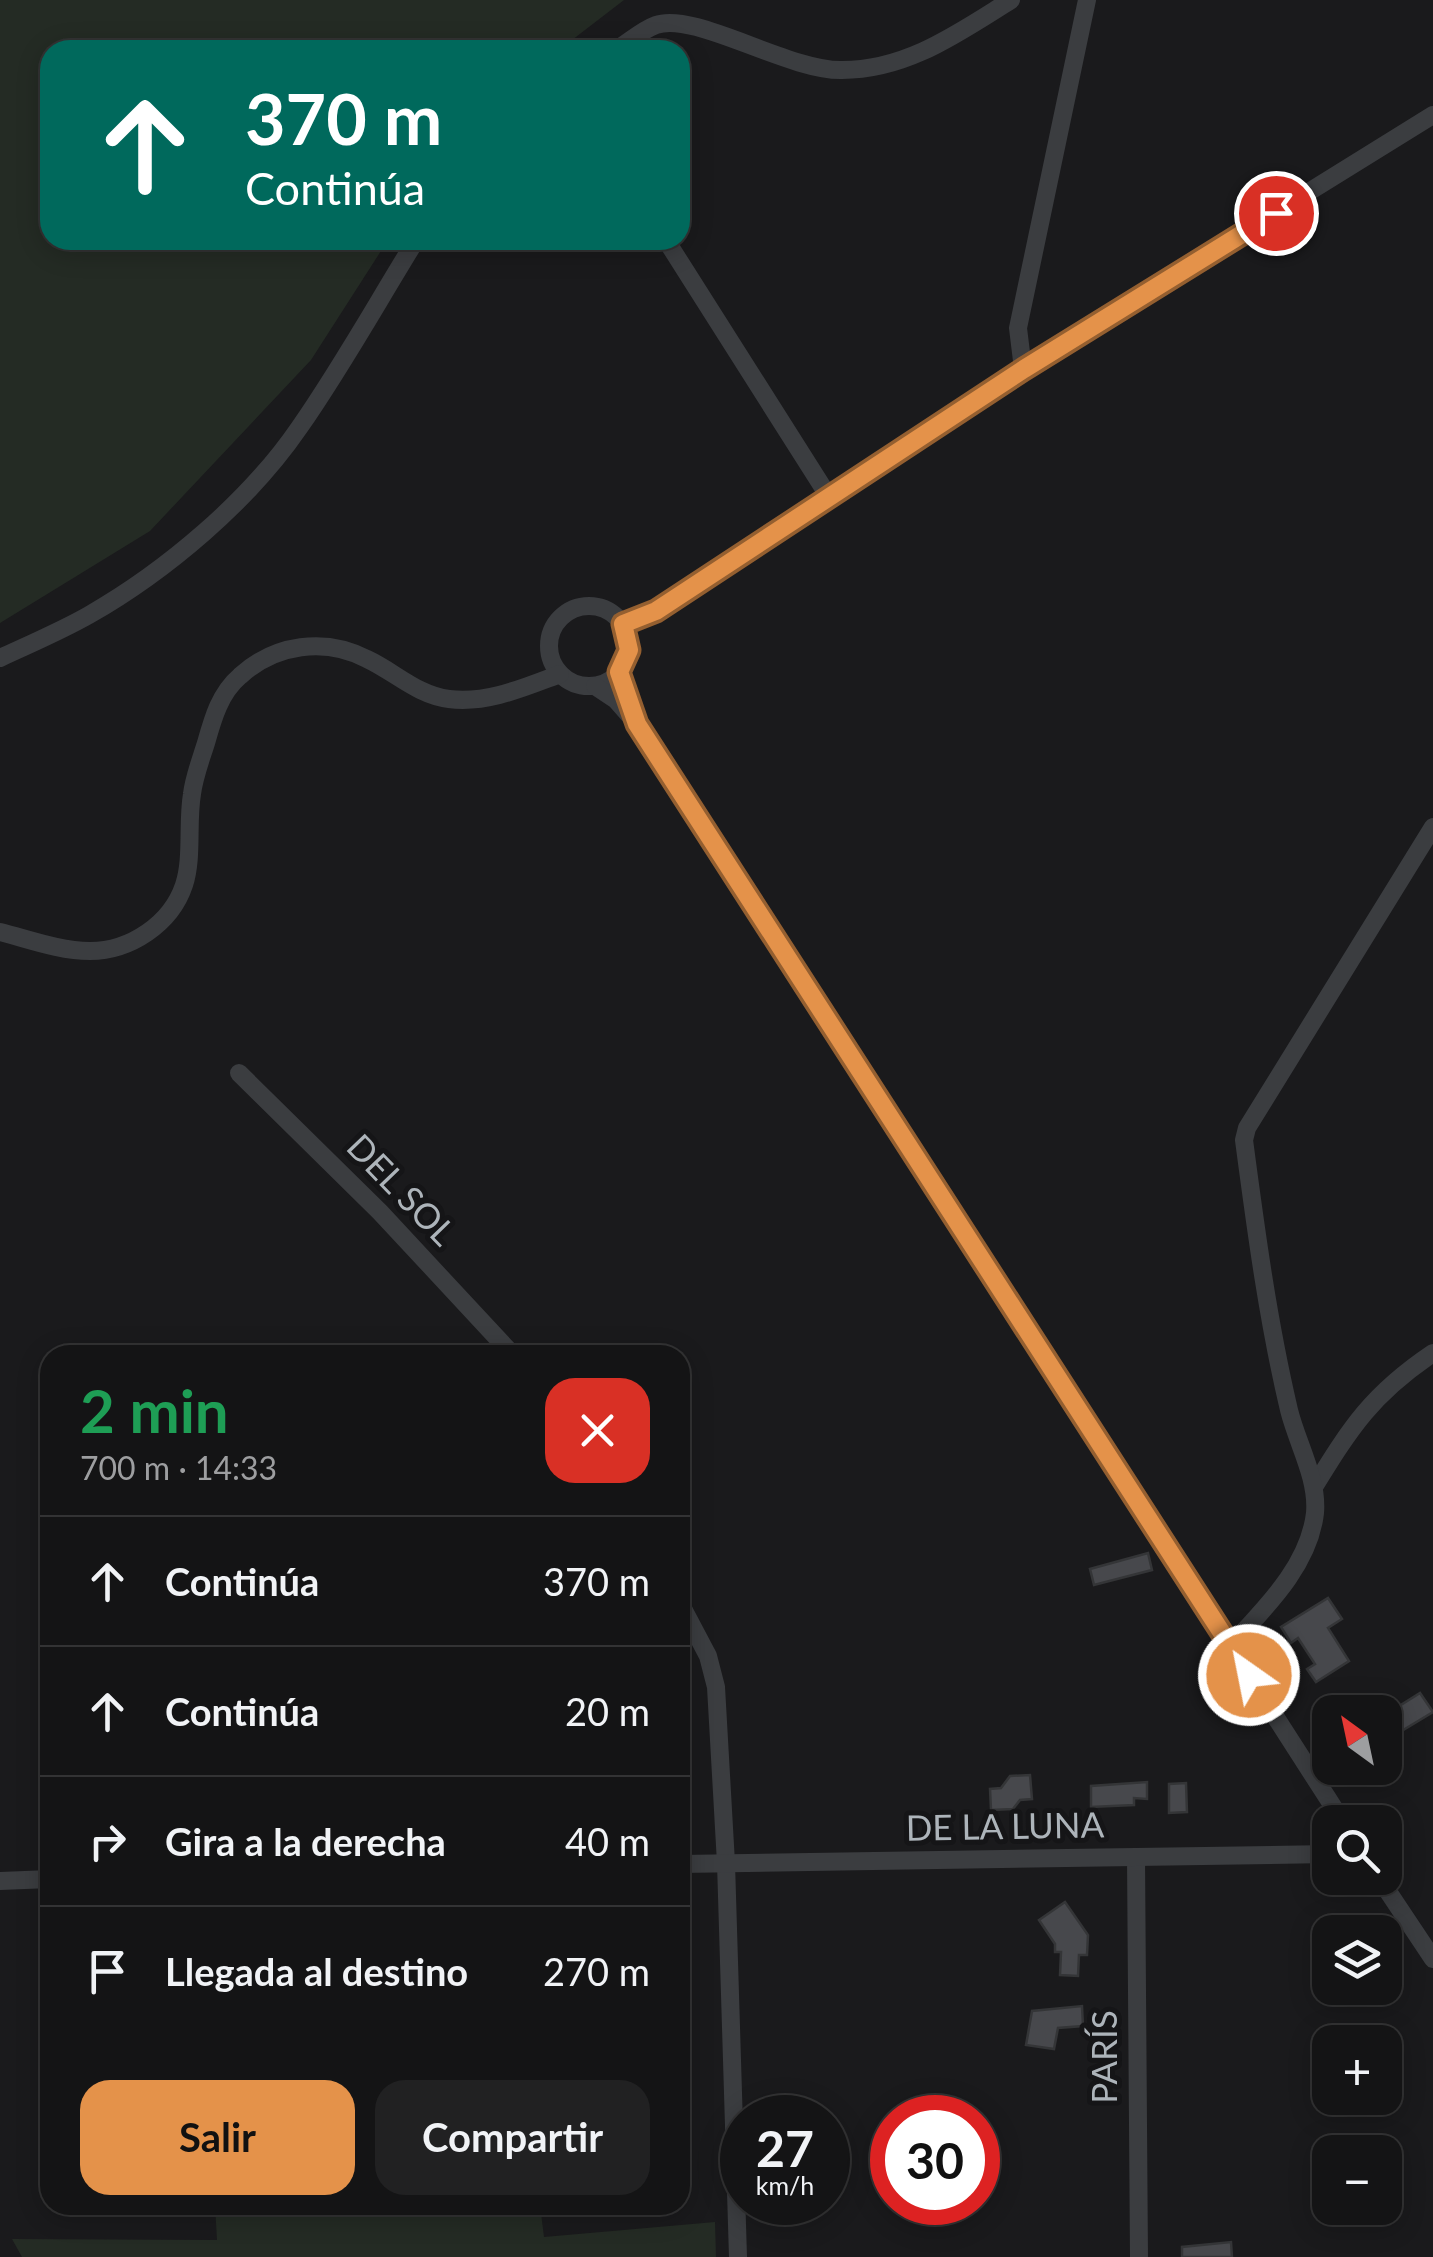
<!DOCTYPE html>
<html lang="es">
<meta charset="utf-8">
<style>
:root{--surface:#141415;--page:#212122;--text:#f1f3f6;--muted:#9d9ea0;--line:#333334;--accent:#e4924a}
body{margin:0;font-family:Lato,sans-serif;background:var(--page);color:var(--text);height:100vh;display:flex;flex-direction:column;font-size:38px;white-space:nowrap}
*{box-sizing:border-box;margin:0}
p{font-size:32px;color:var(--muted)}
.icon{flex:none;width:55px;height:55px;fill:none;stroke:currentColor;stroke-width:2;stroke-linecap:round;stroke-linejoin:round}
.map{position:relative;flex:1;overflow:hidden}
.panel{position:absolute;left:40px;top:1345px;width:650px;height:870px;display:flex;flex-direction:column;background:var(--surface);border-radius:30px;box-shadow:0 5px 25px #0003,0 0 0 2px var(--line)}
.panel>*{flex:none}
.banner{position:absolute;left:40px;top:40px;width:650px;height:210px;border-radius:30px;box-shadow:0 5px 25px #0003,0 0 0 2px var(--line);background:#00695c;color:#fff;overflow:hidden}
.needle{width:65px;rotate:327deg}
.controls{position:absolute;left:1312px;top:1695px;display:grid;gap:20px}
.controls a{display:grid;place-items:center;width:90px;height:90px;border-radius:20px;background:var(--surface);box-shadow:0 5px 25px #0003,0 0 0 2px var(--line);font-size:50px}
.speed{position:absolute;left:720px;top:2095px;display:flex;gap:20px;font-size:50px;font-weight:700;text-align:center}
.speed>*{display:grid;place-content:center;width:130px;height:130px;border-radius:50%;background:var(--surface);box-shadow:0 5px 25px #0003,0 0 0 2px var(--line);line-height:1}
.speed small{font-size:25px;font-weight:400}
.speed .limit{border:15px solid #d22;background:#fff;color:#111}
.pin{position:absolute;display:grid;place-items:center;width:85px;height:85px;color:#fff;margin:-42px;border:5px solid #fff;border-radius:50%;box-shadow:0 2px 10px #0007}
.me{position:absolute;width:110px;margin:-55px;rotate:327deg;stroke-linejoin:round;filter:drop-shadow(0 0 8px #0008)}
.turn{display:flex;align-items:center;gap:35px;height:210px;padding:0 40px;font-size:45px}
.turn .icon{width:130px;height:130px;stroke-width:2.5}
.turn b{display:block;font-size:70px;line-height:85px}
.round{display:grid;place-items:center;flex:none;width:105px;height:105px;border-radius:30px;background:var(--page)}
.head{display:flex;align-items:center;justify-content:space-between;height:170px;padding:0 40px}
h1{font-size:60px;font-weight:700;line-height:75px;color:#1e9e55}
.button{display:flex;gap:20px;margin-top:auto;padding:20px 40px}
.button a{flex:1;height:115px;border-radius:30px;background:var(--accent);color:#111;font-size:40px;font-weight:700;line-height:115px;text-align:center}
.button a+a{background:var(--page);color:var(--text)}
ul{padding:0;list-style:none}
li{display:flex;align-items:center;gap:30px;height:130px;padding:0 40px;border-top:2px solid var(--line)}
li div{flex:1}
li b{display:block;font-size:38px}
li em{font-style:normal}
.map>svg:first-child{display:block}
</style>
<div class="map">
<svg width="1433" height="2257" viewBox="0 0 1433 2257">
<rect width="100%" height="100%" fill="#1a1a1c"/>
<g fill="#242b24">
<polygon points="0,0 624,0 559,50 50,50 50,240 388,240 311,360 150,531 0,623"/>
<polygon points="215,2205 540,2205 544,2237 715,2222 716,2257 22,2257 12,2239 217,2240"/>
</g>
<g fill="#47484c" stroke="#343537" stroke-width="2.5">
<polygon points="1148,1553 1152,1570 1094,1585 1090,1569"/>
<polygon points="1328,1598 1342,1619 1328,1628 1349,1661 1316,1682 1307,1669 1315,1664 1298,1638 1291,1643 1281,1627"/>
<polygon points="1420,1693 1433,1712 1385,1741 1385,1715"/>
<polygon points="1030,1775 1032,1799 1020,1800 1013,1809 991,1810 990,1789 1001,1788 1010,1776"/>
<polygon points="1147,1782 1147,1799 1134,1798 1134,1805 1091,1807 1091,1786"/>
<polygon points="1186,1783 1187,1812 1169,1813 1169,1784"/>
<polygon points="1065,1902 1088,1935 1087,1955 1079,1955 1078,1976 1060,1975 1061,1952 1055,1952 1055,1944 1039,1920"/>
<polygon points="1082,2006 1083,2026 1058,2028 1054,2049 1026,2045 1032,2011"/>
<polygon points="1231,2242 1232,2257 1182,2257 1182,2247"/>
</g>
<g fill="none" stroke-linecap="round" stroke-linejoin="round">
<g stroke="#3b3d40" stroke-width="18">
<path d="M 616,50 C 629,42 642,30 656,25 C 694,11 788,71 842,70 C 907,70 958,33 1011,0"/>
<polyline points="666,240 829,497"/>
<polyline points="1023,369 1018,328 1087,0"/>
<circle cx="589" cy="646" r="40"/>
<polyline points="623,624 656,611 1023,369 1433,115"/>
<path d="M 0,658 C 30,644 61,631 89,615 C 166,571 249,501 299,428 C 341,368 377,303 416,240"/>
<polyline points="595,686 616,700 637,724 1343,1822"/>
<path d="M 0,932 C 28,939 60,951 90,951 C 130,951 171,924 184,885 C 193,858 187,823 192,794 C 194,777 201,759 206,743 C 213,718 220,693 240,676 C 275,644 325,637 367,659 C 395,672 417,695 449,699 C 487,704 525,687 560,674"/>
<polyline points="239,1073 380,1212 513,1355"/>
<path d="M 1314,1487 C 1351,1427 1372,1394 1433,1353"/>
<polyline points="680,1603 708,1656 716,1687 726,1863 738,2257"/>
<path d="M 1231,1645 C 1265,1608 1309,1566 1315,1513 C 1318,1478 1297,1443 1289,1410 C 1268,1321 1256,1231 1244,1140 L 1247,1128 L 1433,827"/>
<polyline points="1136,1857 1139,2257"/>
<polyline points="680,1864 1330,1854"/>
<polyline points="1379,1878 1433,1959"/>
<polyline points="0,1881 50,1879"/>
</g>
</g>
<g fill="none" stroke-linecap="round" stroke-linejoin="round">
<defs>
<polyline id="route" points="1249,1675 637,724 619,672 629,650 623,624 656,611 1024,369 1276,213"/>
</defs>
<use href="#route" stroke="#945f30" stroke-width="25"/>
<use href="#route" stroke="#e4924a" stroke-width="18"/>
</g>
<g text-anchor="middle" stroke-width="10" stroke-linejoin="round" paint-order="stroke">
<g font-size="35" fill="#adb4ba" stroke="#151517">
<text transform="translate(401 1190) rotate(46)" y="12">DEL SOL</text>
<text transform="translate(1005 1827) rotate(-1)" y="12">DE LA LUNA</text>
<text transform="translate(1105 2057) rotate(-90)" y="12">PARÍS</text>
</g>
</g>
</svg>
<div class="controls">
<a><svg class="needle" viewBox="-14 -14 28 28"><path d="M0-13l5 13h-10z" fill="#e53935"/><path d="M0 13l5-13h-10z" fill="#9d9ea0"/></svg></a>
<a><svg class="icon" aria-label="search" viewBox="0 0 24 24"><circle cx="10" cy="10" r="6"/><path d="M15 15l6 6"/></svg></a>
<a><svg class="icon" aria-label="layers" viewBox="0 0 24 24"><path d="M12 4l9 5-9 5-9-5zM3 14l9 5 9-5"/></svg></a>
<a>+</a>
<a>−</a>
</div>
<div class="speed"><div>27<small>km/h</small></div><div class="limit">30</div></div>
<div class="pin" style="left:1276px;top:213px;background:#d93025"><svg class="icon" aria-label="arrive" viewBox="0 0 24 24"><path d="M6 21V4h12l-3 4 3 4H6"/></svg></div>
<svg class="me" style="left:1249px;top:1675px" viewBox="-20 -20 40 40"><circle r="17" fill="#e4924a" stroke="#fff" stroke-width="3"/><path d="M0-11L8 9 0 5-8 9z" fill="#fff"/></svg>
<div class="banner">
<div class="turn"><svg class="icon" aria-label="ahead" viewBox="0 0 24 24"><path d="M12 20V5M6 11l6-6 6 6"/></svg><div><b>370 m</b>Continúa</div></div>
</div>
<section class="panel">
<div class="head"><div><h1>2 min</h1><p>700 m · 14:33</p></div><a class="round" style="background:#d93025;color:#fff"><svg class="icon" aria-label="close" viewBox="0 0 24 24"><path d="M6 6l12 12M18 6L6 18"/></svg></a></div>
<ul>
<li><svg class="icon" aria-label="ahead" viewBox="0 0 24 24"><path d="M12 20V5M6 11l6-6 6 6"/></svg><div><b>Continúa</b></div><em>370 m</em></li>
<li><svg class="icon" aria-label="ahead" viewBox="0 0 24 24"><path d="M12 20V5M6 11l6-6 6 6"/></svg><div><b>Continúa</b></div><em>20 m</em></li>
<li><svg class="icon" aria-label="right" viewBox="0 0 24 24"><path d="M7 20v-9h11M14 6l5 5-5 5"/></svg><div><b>Gira a la derecha</b></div><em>40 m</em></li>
<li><svg class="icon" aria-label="arrive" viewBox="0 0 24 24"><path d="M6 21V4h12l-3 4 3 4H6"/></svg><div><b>Llegada al destino</b></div><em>270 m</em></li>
</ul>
<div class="button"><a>Salir</a><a>Compartir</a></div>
</section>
</div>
